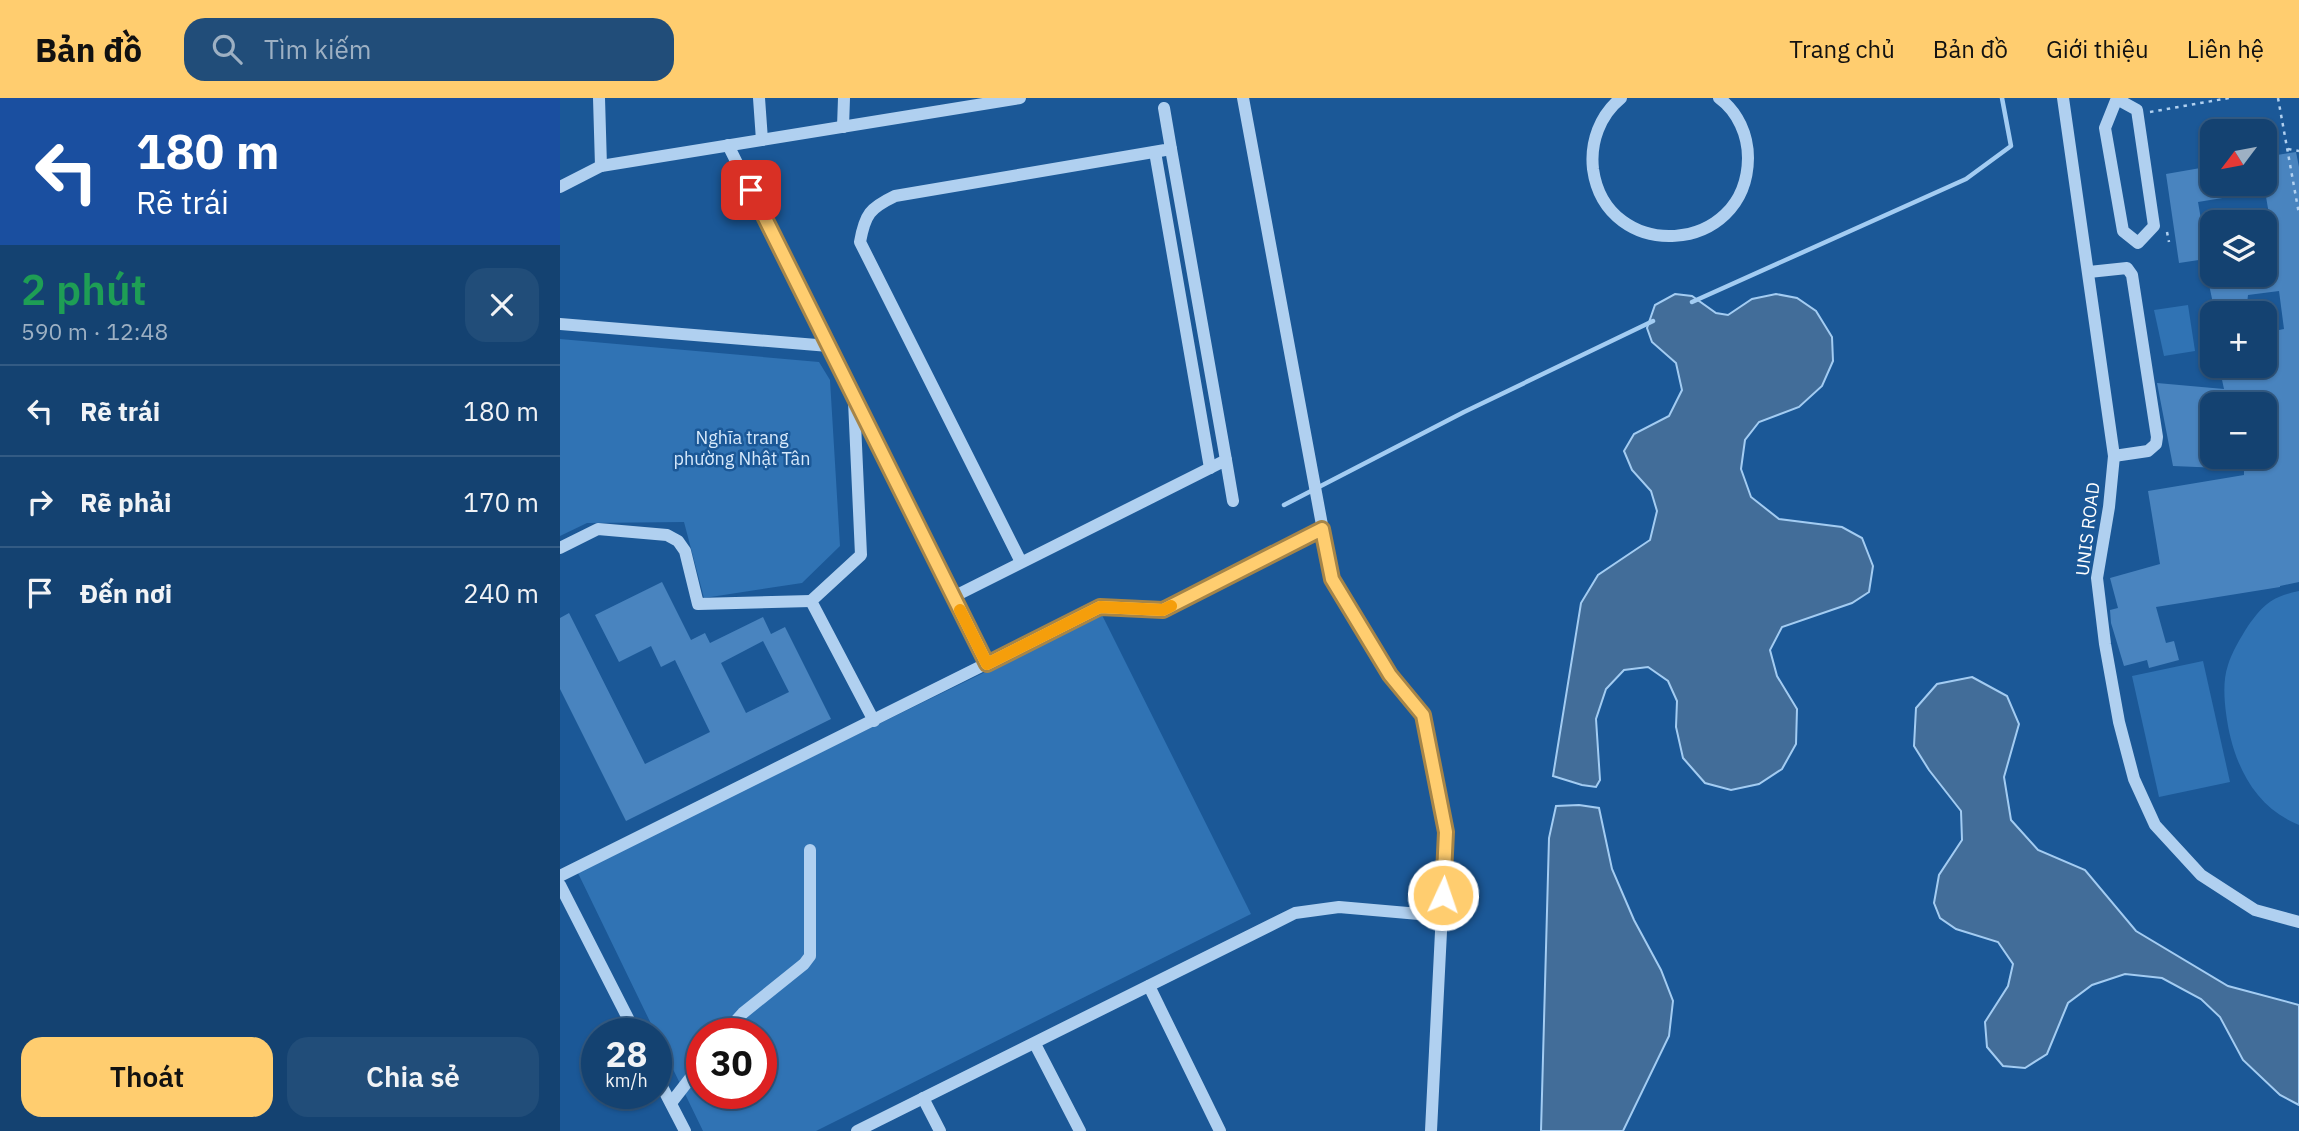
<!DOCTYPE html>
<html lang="vi">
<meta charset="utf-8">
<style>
:root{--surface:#144271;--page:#214d79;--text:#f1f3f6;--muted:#9db0c3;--line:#335b84;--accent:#ffcd6f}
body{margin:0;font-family:"IBM Plex Sans",sans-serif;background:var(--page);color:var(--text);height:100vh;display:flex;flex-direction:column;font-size:26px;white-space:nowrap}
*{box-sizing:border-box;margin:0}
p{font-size:23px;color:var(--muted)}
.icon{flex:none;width:38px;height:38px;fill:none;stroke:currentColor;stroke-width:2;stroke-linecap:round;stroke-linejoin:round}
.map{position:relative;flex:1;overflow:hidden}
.panel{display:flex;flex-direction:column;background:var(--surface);width:560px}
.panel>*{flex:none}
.top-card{background:#1a4fa0;color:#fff;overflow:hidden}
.needle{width:46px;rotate:238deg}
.buttons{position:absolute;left:1640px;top:21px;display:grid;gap:14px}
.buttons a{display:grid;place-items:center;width:77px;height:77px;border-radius:14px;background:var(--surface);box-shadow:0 2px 5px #0004,0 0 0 2px var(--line);font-size:35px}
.speed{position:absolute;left:21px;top:920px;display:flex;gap:14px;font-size:35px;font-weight:700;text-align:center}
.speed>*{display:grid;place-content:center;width:91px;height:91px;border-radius:50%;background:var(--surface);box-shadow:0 2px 5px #0004,0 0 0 2px var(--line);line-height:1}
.speed small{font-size:18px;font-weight:400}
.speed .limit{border:10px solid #d22;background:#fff;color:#111}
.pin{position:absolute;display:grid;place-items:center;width:60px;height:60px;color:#fff;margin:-30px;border-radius:14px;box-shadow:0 4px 10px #0006}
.me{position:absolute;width:77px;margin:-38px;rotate:3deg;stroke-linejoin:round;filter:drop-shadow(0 0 5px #0008)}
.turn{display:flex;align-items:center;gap:24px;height:147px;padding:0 21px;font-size:32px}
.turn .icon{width:91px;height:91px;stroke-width:2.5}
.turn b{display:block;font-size:49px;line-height:60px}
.round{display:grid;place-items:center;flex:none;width:74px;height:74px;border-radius:21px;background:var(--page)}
.overview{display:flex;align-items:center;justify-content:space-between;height:119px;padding:0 21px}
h1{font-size:42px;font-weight:600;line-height:52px;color:#1e9e55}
.action{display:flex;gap:14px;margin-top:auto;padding:14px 21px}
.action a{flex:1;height:80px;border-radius:21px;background:var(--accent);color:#111;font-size:28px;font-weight:600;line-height:80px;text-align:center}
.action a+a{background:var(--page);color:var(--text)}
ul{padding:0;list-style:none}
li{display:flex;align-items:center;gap:21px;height:91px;padding:0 21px;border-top:2px solid var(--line)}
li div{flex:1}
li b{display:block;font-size:26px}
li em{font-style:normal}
header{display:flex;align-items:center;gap:42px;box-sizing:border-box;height:98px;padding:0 35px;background:var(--accent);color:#111}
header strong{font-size:33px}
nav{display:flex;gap:38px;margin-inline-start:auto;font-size:24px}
.search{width:490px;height:63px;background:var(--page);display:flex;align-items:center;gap:18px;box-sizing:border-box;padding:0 24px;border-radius:21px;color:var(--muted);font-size:26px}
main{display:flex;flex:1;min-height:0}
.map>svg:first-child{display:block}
</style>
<header>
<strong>Bản đồ</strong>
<div class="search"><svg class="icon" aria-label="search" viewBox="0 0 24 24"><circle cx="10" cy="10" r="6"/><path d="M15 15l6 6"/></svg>Tìm kiếm</div>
<nav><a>Trang chủ</a><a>Bản đồ</a><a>Giới thiệu</a><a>Liên hệ</a></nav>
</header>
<main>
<section class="panel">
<div class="top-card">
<div class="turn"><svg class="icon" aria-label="left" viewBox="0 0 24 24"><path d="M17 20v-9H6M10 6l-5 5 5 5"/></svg><div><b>180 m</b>Rẽ trái</div></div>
</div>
<div class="overview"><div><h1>2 phút</h1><p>590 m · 12:48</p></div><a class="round"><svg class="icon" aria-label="close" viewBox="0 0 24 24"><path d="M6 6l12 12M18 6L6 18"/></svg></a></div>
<ul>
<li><svg class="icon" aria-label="left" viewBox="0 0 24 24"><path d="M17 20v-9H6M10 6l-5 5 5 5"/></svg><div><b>Rẽ trái</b></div><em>180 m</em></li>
<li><svg class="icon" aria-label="right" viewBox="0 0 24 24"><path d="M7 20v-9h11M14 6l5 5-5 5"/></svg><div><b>Rẽ phải</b></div><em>170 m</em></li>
<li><svg class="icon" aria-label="arrive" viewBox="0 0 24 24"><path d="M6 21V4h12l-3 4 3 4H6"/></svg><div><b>Đến nơi</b></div><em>240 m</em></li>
</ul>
<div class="action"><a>Thoát</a><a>Chia sẻ</a></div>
</section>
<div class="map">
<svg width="1739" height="1033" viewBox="0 0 1739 1033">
<rect width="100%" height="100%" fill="#1b5897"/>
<g fill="#3073b4" fill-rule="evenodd">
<polygon points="1628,207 1635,253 1604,258 1594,212"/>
<polygon points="0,241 259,264 270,282 280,448 242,485 144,500 124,424 27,425 0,438"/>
<path d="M 1739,493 L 1739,727 C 1692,708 1672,662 1666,615 C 1664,600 1663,581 1668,567 C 1672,554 1681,539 1688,528 C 1704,506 1711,499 1739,493 Z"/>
<path d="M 542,517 L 691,816 L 256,1033 L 143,1033 L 17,773 ZM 142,936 L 201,936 L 201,996 L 142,996 Z"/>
<polygon points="1643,563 1670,684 1599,699 1572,578"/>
</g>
<g fill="#426d99" stroke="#a3ccf2" stroke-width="2">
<polygon points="1115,196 1132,198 1156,215 1168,217 1192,201 1216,196 1237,200 1256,213 1272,239 1273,263 1262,288 1239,309 1199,324 1185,342 1181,371 1191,399 1219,421 1282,429 1302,440 1313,468 1309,494 1292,505 1222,529 1210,552 1217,578 1237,611 1236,646 1222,671 1199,686 1171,692 1145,685 1123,660 1116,629 1117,603 1108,583 1088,569 1064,572 1046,591 1036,621 1040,682 1036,689 1022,687 993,678 1021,505 1038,477 1090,442 1097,413 1091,393 1072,372 1064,353 1074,336 1109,318 1122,292 1116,265 1092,244 1087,230 1095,207"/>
<polygon points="1412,579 1447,598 1459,626 1444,679 1451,722 1478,752 1525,772 1576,833 1668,888 1739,907 1739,1007 1720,997 1683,962 1660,919 1641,901 1602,880 1565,876 1532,887 1508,905 1487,956 1465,970 1443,968 1427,949 1425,924 1448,888 1453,866 1438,844 1396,831 1380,820 1374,805 1379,777 1402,742 1401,713 1369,672 1354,648 1356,610 1377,586"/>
<polygon points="1019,707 1039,710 1052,771 1074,822 1101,872 1113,903 1109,938 1063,1033 981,1033 989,740 996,708"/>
</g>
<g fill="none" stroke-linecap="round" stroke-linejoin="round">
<g stroke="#a3ccf2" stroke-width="4.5">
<polyline points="1132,204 1406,81 1451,48 1442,0"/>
<polyline points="724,407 904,314 1093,223"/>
</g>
</g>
<g fill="#4984bf" fill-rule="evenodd">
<path d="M 1736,54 L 1739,69 L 1739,484 L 1720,488 L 1720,489 L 1596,509 L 1606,545 L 1614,543 L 1619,562 L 1589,570 L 1587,562 L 1564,568 L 1551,525 L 1550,512 L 1558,510 L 1550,480 L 1600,466 L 1588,393 L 1684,377 L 1684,371 L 1613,368 L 1597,285 L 1664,291 L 1659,268 L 1704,268 L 1704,235 L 1724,231 L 1719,193 L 1688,197 L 1686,215 L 1655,215 L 1647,177 L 1704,177 L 1704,123 L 1710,122 L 1705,93 L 1638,104 L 1643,133 L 1652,132 L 1652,160 L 1619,165 L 1606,76 L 1652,68 L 1652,86 L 1704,86 L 1704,59 ZM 1652,306 L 1704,306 L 1704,359 L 1652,359 Z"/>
<path d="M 102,484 L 131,542 L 145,535 L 150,545 L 203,519 L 211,536 L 225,529 L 271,621 L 66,723 L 0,591 L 0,520 L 9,515 L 85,666 L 150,634 L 115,562 L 101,569 L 91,548 L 59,564 L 35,517 ZM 203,543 L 229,594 L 186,615 L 161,565 Z"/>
</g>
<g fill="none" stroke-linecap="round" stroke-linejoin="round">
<g stroke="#b0d0f0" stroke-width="2.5" stroke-dasharray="3.5 5" stroke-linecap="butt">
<polyline points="1718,0 1739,116"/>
<polyline points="1590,14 1669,0"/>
<polyline points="1728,51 1739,53"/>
<polyline points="1607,134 1609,144"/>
</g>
<g stroke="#b0d0f0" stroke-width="12">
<polyline points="39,0 41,68"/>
<polyline points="199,0 202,42"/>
<polyline points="683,0 772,481 830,577 863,617 886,734 871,1033"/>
<path d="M 1061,0 C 1040,17 1030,44 1033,71 C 1046,166 1187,158 1188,60 C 1188,37 1178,14 1159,0"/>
<polyline points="1503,0 1554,358 1549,409 1537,480 1545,546 1559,624 1574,681 1595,727 1641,777 1695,812 1739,824"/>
<polyline points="1557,0 1545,30 1563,133 1578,145 1594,128 1577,12 1557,1"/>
<polyline points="283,29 284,0"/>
<polyline points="168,47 427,566"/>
<polyline points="611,51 666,362"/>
<polyline points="595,54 650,370"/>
<polyline points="0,89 41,68 460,0"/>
<polyline points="1529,174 1567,170 1572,177 1597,339 1596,346 1588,353 1554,358"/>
<polyline points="0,226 269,248"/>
<polyline points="294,303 301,457 251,503 314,623"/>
<polyline points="0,450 38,431 107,437 118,443 125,453 138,506 251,503"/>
<path d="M 461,464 L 300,144 C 305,116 310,110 335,98 L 611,51 L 604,10"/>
<polyline points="393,499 666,362 673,403"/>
<polyline points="0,778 540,509 602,512 762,431"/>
<polyline points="0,787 76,936"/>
<polyline points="589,888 660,1033"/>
<polyline points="164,936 183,915 244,866 250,858 250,752"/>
<polyline points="475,946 520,1033"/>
<polyline points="96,977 125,1033"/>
<polyline points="363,1000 380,1033"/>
<polyline points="111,1005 142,965"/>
<polyline points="297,1033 735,815 779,809 882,818"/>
</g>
</g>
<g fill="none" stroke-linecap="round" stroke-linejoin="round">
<defs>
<polyline id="route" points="191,92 427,566 540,509 603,512 762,431 772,481 830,577 863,617 886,734 883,797"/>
</defs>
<use href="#route" stroke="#a68548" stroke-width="18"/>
<use href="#route" stroke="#ffcd6f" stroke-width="12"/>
<polyline stroke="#f59e0b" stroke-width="12" points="400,512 427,566 540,509 603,512 611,508"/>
</g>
<g text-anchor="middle" stroke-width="5" stroke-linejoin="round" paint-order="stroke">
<g font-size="18" fill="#d7e9fb" stroke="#1b5897">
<text x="182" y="346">Nghĩa trang<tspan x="182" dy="21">phường Nhật Tân</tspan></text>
</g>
<g font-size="18" fill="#fff" stroke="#1b5897">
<text transform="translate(1528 431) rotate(-83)" y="6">UNIS ROAD</text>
</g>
</g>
</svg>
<div class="buttons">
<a><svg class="needle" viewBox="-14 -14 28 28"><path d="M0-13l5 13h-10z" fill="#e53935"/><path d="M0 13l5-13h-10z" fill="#9db0c3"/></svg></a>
<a><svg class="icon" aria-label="layers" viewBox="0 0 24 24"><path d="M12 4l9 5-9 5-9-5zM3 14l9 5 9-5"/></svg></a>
<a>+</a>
<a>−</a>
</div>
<div class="speed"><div>28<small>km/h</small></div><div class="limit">30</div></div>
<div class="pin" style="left:191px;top:92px;background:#d93025"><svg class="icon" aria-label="arrive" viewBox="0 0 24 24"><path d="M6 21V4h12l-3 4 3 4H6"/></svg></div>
<svg class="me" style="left:883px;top:797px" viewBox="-20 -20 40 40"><circle r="17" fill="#ffcd6f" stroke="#fff" stroke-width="3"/><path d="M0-11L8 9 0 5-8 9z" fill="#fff"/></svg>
</div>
</main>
